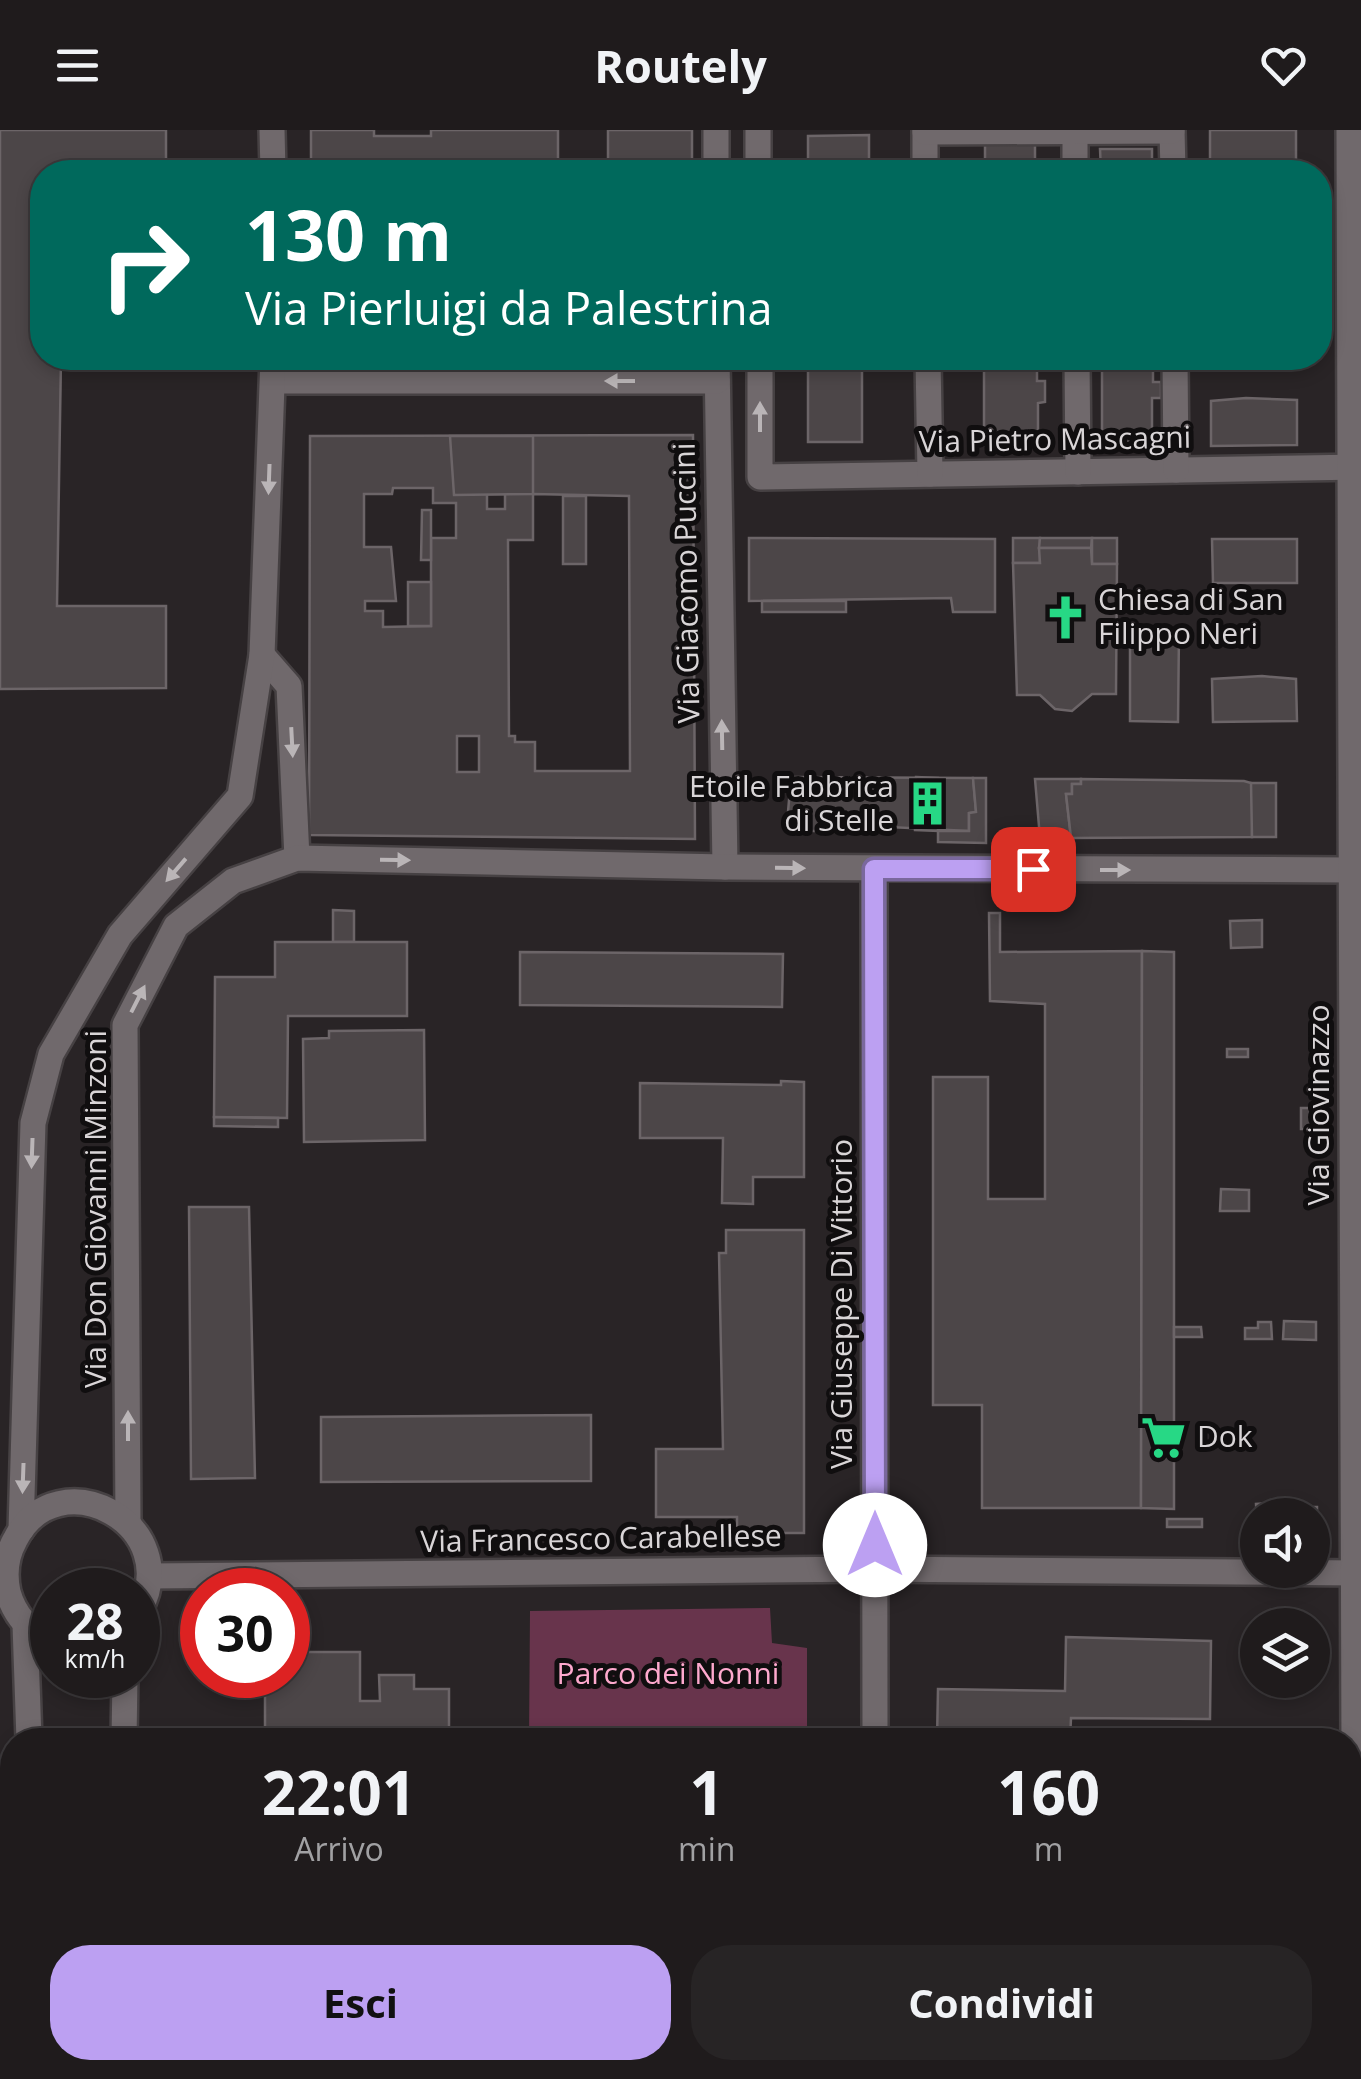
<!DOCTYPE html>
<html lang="it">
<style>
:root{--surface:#1f1b1c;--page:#272425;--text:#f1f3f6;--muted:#a1a1a3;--line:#3c393b;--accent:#bca0f2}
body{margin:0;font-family:"Open Sans",sans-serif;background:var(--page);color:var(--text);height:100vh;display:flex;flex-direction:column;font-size:38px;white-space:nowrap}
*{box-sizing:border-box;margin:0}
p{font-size:32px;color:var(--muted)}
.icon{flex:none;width:55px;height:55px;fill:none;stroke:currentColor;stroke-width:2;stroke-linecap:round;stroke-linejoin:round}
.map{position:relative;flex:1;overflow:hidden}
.drawer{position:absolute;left:0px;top:1598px;width:1362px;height:352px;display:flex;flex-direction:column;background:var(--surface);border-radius:40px 40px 0 0;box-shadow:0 5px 15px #0003,0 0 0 2px var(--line)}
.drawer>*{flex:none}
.hud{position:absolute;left:30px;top:30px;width:1302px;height:210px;border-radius:40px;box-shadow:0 5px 15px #0003,0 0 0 2px var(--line);background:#00695c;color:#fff;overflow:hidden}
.fabs{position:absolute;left:1240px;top:1368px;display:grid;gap:20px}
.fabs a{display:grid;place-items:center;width:90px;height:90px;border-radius:50%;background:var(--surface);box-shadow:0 5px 15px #0003,0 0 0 2px var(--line);font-size:50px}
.speed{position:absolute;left:30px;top:1438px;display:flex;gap:20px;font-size:50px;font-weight:700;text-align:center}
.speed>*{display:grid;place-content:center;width:130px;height:130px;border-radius:50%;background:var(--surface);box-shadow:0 5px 15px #0003,0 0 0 2px var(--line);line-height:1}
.speed small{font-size:25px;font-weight:400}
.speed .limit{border:15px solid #d22;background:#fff;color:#111}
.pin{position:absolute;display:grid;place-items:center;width:85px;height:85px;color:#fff;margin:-42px;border-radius:20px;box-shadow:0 5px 15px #0006}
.me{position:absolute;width:110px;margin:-55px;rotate:0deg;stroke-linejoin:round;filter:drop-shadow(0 0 8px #0008)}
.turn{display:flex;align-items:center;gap:35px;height:210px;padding:0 50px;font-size:45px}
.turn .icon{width:130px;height:130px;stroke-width:2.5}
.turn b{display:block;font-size:70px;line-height:85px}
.eta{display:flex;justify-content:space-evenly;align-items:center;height:170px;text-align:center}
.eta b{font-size:60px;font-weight:700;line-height:70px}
.cta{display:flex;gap:20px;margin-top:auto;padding:20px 50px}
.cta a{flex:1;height:115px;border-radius:40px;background:var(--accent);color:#111;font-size:40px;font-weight:700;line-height:115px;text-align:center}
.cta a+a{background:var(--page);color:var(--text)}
header{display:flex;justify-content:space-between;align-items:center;height:130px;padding:0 50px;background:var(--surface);font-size:45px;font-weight:700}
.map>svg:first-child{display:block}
</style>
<header><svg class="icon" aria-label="menu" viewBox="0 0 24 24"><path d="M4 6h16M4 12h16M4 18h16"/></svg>Routely<svg class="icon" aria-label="heart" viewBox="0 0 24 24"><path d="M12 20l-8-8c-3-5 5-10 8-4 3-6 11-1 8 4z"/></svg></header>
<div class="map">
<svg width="1361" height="1949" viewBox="0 0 1361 1949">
<rect width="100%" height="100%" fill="#292426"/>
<polygon fill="#68344c" points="770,1478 772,1513 807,1518 807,1610 529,1610 530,1481"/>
<g fill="#4c4648" stroke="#6c6568" stroke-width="2.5" fill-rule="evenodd">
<polygon points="0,0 166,0 166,42 42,42 42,228 61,228 57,476 166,476 166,558 0,559"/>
<polygon points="311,0 374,0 374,6 431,6 431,0 558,0 558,42 311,42"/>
<rect x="608" y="0" width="84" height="42"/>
<rect x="1210" y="0" width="86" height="36"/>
<polygon points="869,5 869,42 808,42 808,6"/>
<rect x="985" y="6" width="50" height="36"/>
<polygon points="1100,19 1152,19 1152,42 1101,42"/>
<polygon points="311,228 693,228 693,232 311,233"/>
<rect x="808" y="228" width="54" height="84"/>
<polygon points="984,228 1037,228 1037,251 1045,251 1045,272 1038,273 1038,315 984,315"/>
<polygon points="1102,228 1153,228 1153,252 1161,252 1161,268 1152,268 1152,313 1102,313"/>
<polygon points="1246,268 1297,270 1297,315 1211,316 1211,271"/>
<path d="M 693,305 L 695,709 L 309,705 L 310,306 ZM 393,358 L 433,358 L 433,373 L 456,373 L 456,408 L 431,408 L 431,496 L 383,497 L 383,481 L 365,481 L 365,471 L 396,471 L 391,417 L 364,417 L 364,364 L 392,364 ZM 487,364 L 505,364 L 505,379 L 487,379 ZM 533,364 L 629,366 L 630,641 L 535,641 L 535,612 L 515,612 L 515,606 L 509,606 L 508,410 L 533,410 ZM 457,606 L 479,606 L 479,642 L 457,642 Z"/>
<polygon points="450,306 533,306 533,364 454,365"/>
<rect x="563" y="366" width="23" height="68"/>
<polygon points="422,380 431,380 431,430 421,430"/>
<polygon points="749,408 995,409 995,482 953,482 951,468 749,471"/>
<rect x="1013" y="408" width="27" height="25"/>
<polygon points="1040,408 1092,408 1091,418 1039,418"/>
<rect x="1092" y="408" width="25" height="26"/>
<polygon points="1212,409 1297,409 1297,453 1213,453"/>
<polygon points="1039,418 1091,418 1092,434 1117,434 1116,564 1092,564 1072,581 1055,579 1040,565 1017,565 1013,433 1040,433"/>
<rect x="408" y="452" width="23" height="44"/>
<rect x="762" y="471" width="84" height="11"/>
<polygon points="1130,502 1179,502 1178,592 1130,591"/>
<polygon points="1262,546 1296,549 1297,591 1213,592 1212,549"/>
<polygon points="791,647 973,648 976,682 969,683 969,701 849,695 849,701 794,701 794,682 788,682"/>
<polygon points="916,647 938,648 938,701 915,700"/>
<polygon points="973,648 986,648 986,713 938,712 938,701 969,701 969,683 976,682"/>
<polygon points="1035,649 1081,649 1081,654 1072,654 1072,664 1066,664 1071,708 1040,708"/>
<polygon points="1081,649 1244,651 1251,653 1253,664 1252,707 1071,708 1066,664 1072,664 1072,654 1081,654"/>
<polygon points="1251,653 1276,653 1276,707 1252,707"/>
<polygon points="333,780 354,781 354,812 333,812"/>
<polygon points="989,783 1000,783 1000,822 1142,821 1141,1378 982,1378 982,1275 933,1275 933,947 988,947 988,1069 1045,1069 1045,874 990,871"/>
<polygon points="1262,790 1262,817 1231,818 1230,791"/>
<polygon points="275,812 407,812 407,886 288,886 287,988 214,987 215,847 275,847"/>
<polygon points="1142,821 1174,822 1174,1379 1141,1378"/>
<polygon points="520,822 783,824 782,877 520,875"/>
<polygon points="424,900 425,1010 304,1012 303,909 329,908 329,901"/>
<rect x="1227" y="919" width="21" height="8"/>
<polygon points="781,951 804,952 804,1047 753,1047 753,1074 722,1073 723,1008 640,1008 640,953 781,955"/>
<polygon points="1301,978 1321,978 1320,999 1301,999"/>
<polygon points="214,987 278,988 278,997 214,996"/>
<polygon points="1221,1059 1249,1060 1249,1081 1220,1081"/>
<polygon points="189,1077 249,1077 255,1348 191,1349"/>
<polygon points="726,1100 804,1100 804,1403 737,1403 737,1387 656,1387 656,1319 723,1319 719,1123 726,1123"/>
<polygon points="1284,1191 1316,1192 1316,1210 1283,1209"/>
<polygon points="1258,1192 1271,1192 1272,1209 1245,1209 1245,1198 1258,1198"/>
<polygon points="1174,1197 1201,1197 1202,1207 1174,1207"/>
<polygon points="591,1285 591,1351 321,1352 321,1287"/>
<polygon points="1273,1373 1273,1385 1258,1385 1257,1397 1256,1374"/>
<polygon points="1285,1377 1317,1377 1317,1393 1312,1393 1312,1385 1285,1385"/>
<rect x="1167" y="1389" width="35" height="8"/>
<polygon points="1066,1507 1211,1511 1210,1589 1071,1588 1070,1610 937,1610 938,1559 1065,1561"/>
<polygon points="289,1522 360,1522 360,1571 380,1571 379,1545 414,1545 414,1559 449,1559 449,1610 212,1610 212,1605 265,1605 265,1548 289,1549"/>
<polygon points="237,1938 277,1938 270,1949 231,1949"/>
<polygon points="449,1938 532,1938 526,1949 442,1949"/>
<polygon points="655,1938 738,1938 731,1949 648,1949"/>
<rect x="982" y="1938" width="141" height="5"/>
</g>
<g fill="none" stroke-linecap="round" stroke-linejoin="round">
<defs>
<g id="minor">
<polyline points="272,0 273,42"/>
<polyline points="716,0 716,42"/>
<polyline points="758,0 758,42"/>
<polyline points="925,0 925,42"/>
<polyline points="1075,0 1075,42"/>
<polyline points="1172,0 1173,42"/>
<polyline points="925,2 1172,1"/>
<polyline points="717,228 725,737"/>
<polyline points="760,228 760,347 1361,337"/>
<polyline points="928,228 930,344"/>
<polyline points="1077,228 1078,342"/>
<polyline points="1175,228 1176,340"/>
<polyline points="273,251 717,251"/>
<polyline points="262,525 289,556 297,728"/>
<polyline points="874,739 875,1610"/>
<polyline points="128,1394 125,895 176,796 233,751 297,728 725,737 1351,740"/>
<polyline points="21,1400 33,993 51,924 120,805 240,666 262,525 273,228"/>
<polyline points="150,1446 875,1439 1361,1443"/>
<polyline points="25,1494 29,1610"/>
<path d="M 52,1511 C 30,1504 14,1484 8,1462 C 4,1443 6,1426 15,1410 C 57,1326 188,1395 138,1483"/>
<polyline points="124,1610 125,1545"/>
<polyline points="15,1949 20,1938"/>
<polyline points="117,1949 117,1938"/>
<polyline points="874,1949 874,1938"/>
</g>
<polyline id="tertiary" points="1349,0 1355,1949"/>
</defs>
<use href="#minor" stroke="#464143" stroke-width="30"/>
<use href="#tertiary" stroke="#464143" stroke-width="30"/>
<use href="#minor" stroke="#70696c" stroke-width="25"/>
<use href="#tertiary" stroke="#70696c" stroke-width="25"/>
</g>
<defs><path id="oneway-solid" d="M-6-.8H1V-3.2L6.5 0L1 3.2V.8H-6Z" transform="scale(2.5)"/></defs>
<g fill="#bab5b7">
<use href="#oneway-solid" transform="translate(620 251) rotate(180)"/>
<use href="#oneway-solid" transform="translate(760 287) rotate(-90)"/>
<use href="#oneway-solid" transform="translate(269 349) rotate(92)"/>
<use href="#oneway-solid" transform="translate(722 605) rotate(-91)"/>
<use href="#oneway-solid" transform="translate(292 612) rotate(87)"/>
<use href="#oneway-solid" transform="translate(395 730) rotate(1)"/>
<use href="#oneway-solid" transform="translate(790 738) rotate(1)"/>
<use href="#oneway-solid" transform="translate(176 740) rotate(131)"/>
<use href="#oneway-solid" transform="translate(1115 740)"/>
<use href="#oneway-solid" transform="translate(138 869) rotate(-63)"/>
<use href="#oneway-solid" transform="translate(32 1023) rotate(92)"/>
<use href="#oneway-solid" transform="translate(128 1296) rotate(-90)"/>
<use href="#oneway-solid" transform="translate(23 1348) rotate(92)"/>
</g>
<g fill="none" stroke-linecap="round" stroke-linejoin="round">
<defs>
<polyline id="route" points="875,1415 874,739 1033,739"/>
</defs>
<use href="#route" stroke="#7a689d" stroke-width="25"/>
<use href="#route" stroke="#bca0f2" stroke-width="18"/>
</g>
<defs>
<symbol id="church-bare" viewBox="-9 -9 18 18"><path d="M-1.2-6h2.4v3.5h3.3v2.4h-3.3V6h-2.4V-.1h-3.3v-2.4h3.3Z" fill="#27d885" stroke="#100e0f" stroke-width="2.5" paint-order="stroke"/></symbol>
<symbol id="building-bare" viewBox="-9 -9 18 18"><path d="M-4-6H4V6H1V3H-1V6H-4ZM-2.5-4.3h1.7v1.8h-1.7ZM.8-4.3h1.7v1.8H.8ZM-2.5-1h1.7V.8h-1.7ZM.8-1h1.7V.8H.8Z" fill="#27d885" stroke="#100e0f" stroke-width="2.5" paint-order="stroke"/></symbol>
<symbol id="supermarket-bare" viewBox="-9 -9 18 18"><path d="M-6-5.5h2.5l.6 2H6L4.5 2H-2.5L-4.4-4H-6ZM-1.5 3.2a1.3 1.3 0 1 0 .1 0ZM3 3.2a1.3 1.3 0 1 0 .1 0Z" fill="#27d885" stroke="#100e0f" stroke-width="2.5" paint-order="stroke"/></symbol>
</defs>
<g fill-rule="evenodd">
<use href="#church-bare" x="1034" y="456" width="63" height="63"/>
<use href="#building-bare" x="896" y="642" width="63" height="63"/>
<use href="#supermarket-bare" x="1132" y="1276" width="63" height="63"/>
</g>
<g text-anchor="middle" stroke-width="10" stroke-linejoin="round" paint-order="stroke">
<g font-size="30" fill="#d9d5d7" stroke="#100e0f">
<text transform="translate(1055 310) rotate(-1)" y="10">Via Pietro Mascagni</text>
<text transform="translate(687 453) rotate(-91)" y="10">Via Giacomo Puccini</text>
<text transform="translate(1319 975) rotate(-90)" y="10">Via Giovinazzo</text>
<text transform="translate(96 1079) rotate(-90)" y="10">Via Don Giovanni Minzoni</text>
<text transform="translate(842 1174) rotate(-90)" y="10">Via Giuseppe Di Vittorio</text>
<text transform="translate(601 1409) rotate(-1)" y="10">Via Francesco Carabellese</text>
</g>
<g font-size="30" fill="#d9d5d7" stroke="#100e0f" text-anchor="start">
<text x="1098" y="480">Chiesa di San<tspan x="1098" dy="34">Filippo Neri</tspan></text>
<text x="894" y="667" text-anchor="end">Etoile Fabbrica<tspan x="894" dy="34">di Stelle</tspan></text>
<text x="1197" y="1317">Dok</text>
</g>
<g font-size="30" fill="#fea9ce" stroke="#100e0f">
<text x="668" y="1554">Parco dei Nonni</text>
</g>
</g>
</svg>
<div class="fabs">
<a><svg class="icon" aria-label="sound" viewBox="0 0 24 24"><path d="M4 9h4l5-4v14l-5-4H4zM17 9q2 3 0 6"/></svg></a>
<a><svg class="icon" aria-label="layers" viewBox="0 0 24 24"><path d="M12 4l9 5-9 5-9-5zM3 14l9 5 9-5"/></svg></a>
</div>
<div class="speed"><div>28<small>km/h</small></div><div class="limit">30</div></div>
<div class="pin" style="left:1033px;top:739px;background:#d93025"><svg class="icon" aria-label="arrive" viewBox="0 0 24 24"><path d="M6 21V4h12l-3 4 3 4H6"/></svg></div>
<svg class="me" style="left:875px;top:1415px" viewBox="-20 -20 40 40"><circle r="19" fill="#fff"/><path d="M0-13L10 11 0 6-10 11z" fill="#bca0f2"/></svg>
<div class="hud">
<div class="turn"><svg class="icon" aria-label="right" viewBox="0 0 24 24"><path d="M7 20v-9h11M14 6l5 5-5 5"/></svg><div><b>130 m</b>Via Pierluigi da Palestrina</div></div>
</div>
<section class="drawer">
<div class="eta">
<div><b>22:01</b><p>Arrivo</p></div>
<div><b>1</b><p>min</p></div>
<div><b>160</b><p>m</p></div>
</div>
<div class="cta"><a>Esci</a><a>Condividi</a></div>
</section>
</div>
